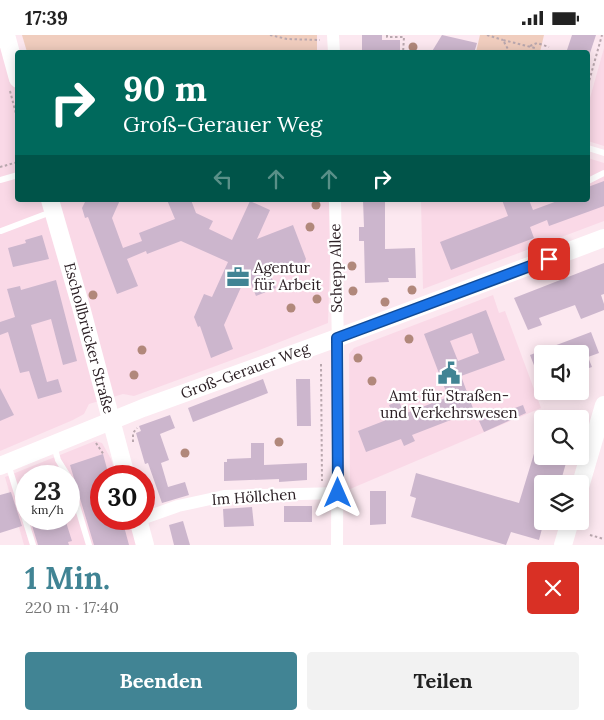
<!DOCTYPE html>
<html lang="de">
<meta charset="utf-8">
<style>
:root{--surface:#fff;--page:#f2f2f2;--text:#222;--muted:#767676;--accent:#418494}
body{margin:0;font-family:Lora,serif;background:var(--page);color:var(--text);height:100vh;display:flex;flex-direction:column;font-size:19px;white-space:nowrap}
*{box-sizing:border-box;margin:0}
p{font-size:16px;color:var(--muted)}
.icon{flex:none;width:28px;height:28px;fill:none;stroke:currentColor;stroke-width:2;stroke-linecap:round;stroke-linejoin:round}
.map{position:relative;height:510px;overflow:hidden}
.details{display:flex;flex-direction:column;background:var(--surface);flex:1}
.details>*{flex:none}
.top-card{position:absolute;left:15px;top:15px;width:575px;height:152px;border-radius:5px;box-shadow:0 2px 12px #0003;background:#00695c;color:#fff;overflow:hidden}
.controls{position:absolute;left:534px;top:310px;display:grid;gap:10px}
.controls a{display:grid;place-items:center;width:55px;height:55px;border-radius:5px;background:var(--surface);box-shadow:0 2px 12px #0003;font-size:25px}
.speed{position:absolute;left:15px;top:430px;display:flex;gap:10px;font-size:25px;font-weight:700;text-align:center}
.speed>*{display:grid;place-content:center;width:65px;height:65px;border-radius:50%;background:var(--surface);box-shadow:0 2px 12px #0003;line-height:1}
.speed small{font-size:12px;font-weight:400}
.speed .limit{border:8px solid #d22;background:#fff;color:#111}
.pin{position:absolute;display:grid;place-items:center;width:42px;height:42px;color:#fff;margin:-21px;border-radius:10px;box-shadow:0 2px 8px #0006}
.me{position:absolute;width:55px;margin:-28px;rotate:0deg;stroke-linejoin:round;filter:drop-shadow(0 0 4px #0008)}
.turn{display:flex;align-items:center;gap:18px;height:105px;padding:0 25px;font-size:22px}
.turn .icon{width:65px;height:65px;stroke-width:2.5}
.turn b{display:block;font-size:35px;line-height:42px}
.lanes{display:flex;align-items:center;height:48px;padding:0 25px;background:#0003;justify-content:center;gap:25px;direction:ltr}
.lanes .off{opacity:.35}
.round{display:grid;place-items:center;flex:none;width:52px;height:52px;border-radius:5px;background:var(--page)}
.summary{display:flex;align-items:center;justify-content:space-between;height:85px;padding:0 25px}
h1{font-size:30px;font-weight:700;line-height:38px;color:var(--accent)}
.cta{display:flex;gap:10px;margin-top:auto;padding:10px 25px}
.cta a{flex:1;height:58px;border-radius:5px;background:var(--accent);color:#fff;font-size:20px;font-weight:700;line-height:58px;text-align:center}
.cta a+a{background:var(--page);color:var(--text)}
.status{display:flex;justify-content:space-between;align-items:center;height:35px;padding:0 25px;background:var(--surface);direction:ltr}
.status svg{height:14px;fill:currentColor}
.map>svg:first-child{display:block}
</style>
<div class="status"><b>17:39</b><svg viewBox="0 0 49 12"><path d="M0 12V9h3v3zM5 12V6h3v6zM10 12V3h3v9zM15 12V0h3v12zM26 1h20v11H26zM47 4h2v5h-2z"/></svg></div>
<div class="map">
<svg width="604" height="510" viewBox="0 0 604 510">
<rect width="100%" height="100%" fill="#fce8f0"/>
<g fill="#fad9e7" fill-rule="evenodd">
<polygon points="0,0 17,44 18,165 332,165 328,288 262,314 134,361 123,359 89,369 84,379 73,385 0,416"/>
<polygon points="604,13 604,111 588,106 588,70"/>
<polygon points="588,123 604,128 604,186 423,254 421,165 588,165"/>
<polygon points="493,260 499,278 505,276 541,373 350,454 349,319 354,313"/>
<path d="M 95,406 L 102,408 L 111,424 L 116,441 L 101,441 L 101,484 L 129,484 L 137,510 L 24,510 L 5,442 ZM 26,441 L 69,441 L 69,484 L 26,484 Z"/>
</g>
<g fill="#f0cdbe">
<polygon points="22,0 317,0 317,17 27,17"/>
<polygon points="480,0 544,0 540,17 476,17"/>
</g>
<g fill="#ccb6cd" fill-rule="evenodd">
<polygon points="362,0 382,0 382,5 400,5 400,18 362,18"/>
<polygon points="442,0 477,8 474,18 431,18"/>
<polygon points="572,0 596,0 590,18 566,18"/>
<polygon points="604,146 604,171 549,191 547,185 530,192 534,203 451,235 440,207 508,181 502,165 529,165 533,175 560,165 588,165 588,152"/>
<polygon points="86,165 120,165 112,183 123,213 142,206 139,198 175,184 167,165 191,165 196,178 213,186 209,194 232,205 250,166 270,175 257,204 293,190 306,224 304,229 271,241 276,253 256,261 247,239 224,290 233,314 211,323 200,291 198,292 194,282 204,259 212,262 228,227 181,206 147,219 146,216 127,224 138,251 117,259 88,182 85,183 82,173"/>
<polygon points="363,165 385,165 385,214 415,213 416,243 388,243 389,247 365,248 364,206 359,206 359,192 364,192"/>
<polygon points="42,200 49,224 13,232 8,213 26,208 25,205"/>
<polygon points="604,228 604,259 601,260 604,269 604,275 581,284 575,270 539,283 542,290 528,295 514,263"/>
<polygon points="56,245 77,326 63,330 51,284 31,290 47,347 58,344 62,357 38,364 29,336 20,338 8,297 0,300 0,287 15,282 7,254 20,251 21,255"/>
<path d="M 486,275 L 505,325 L 461,341 L 474,376 L 412,400 L 415,406 L 404,411 L 401,404 L 366,417 L 358,396 L 394,382 L 389,370 L 399,366 L 404,379 L 448,362 L 424,299 ZM 472,298 L 479,318 L 458,326 L 450,306 Z"/>
<polygon points="591,297 599,318 588,322 592,332 580,336 580,319 542,319 542,351 530,320"/>
<polygon points="263,344 268,358 193,387 188,373"/>
<polygon points="296,344 310,344 311,391 297,391"/>
<polygon points="0,353 14,380 0,386"/>
<polygon points="523,370 526,378 484,397 479,386"/>
<polygon points="170,380 175,393 160,399 169,425 161,428 168,452 185,447 189,460 162,468 148,428 145,429 136,398 141,396 139,391"/>
<polygon points="540,399 542,399 542,421 568,421 560,449 542,449 542,486 544,486 539,505 511,497 506,510 411,482 416,463 410,461 416,438 519,468"/>
<polygon points="251,408 264,408 264,430 307,428 307,445 279,447 279,444 224,446 224,427 227,427 227,424 251,423"/>
<polygon points="103,419 109,441 101,441 101,484 122,484 129,510 94,510 70,430"/>
<polygon points="26,453 26,471 21,454"/>
<polygon points="370,456 386,456 386,489 370,490"/>
<polygon points="11,457 22,491 0,498 0,460"/>
<rect x="284" y="471" width="28" height="16"/>
<polygon points="252,472 254,491 224,492 223,474"/>
<polygon points="30,484 65,484 72,506 68,507 69,510 38,510"/>
<polygon points="183,486 190,510 174,510 169,490"/>
</g>
<g fill="none" stroke-linecap="round" stroke-linejoin="round">
<g stroke="#b9a7ae" stroke-width="2" stroke-dasharray="2.5 2.5" stroke-linecap="butt">
<polyline points="270,0 287,4 320,5"/>
<polyline points="387,0 387,2 404,2 403,18"/>
<polyline points="487,0 503,5"/>
<polyline points="530,11 537,8 549,12"/>
<polyline points="510,18 503,5 535,13 536,18"/>
<polyline points="588,50 602,0"/>
<polyline points="10,56 18,86"/>
<polyline points="0,132 18,127"/>
<polyline points="321,329 322,446"/>
<polyline points="133,407 133,398 137,393"/>
<polyline points="96,408 104,420"/>
<polyline points="590,500 604,504"/>
</g>
<g stroke="#fff" stroke-width="6">
<polyline points="588,113 604,118"/>
<polyline points="0,145 18,140"/>
<polyline points="588,146 604,138"/>
<polyline points="1,196 51,177"/>
<polyline points="54,411 58,425 68,441"/>
<polyline points="8,429 33,510"/>
<polyline points="69,444 89,510"/>
</g>
<g stroke="#fff" stroke-width="12">
<polyline points="333,0 334,18"/>
<polyline points="335,165 338,311 337,510"/>
<polyline points="144,483 178,471 224,461 338,458"/>
</g>
<g stroke="#fff" stroke-width="18">
<polyline points="6,0 18,44"/>
<polyline points="50,165 81,272 126,441"/>
<polyline points="0,431 143,373 337,303 604,203"/>
<polyline points="580,452 604,370"/>
<polyline points="138,484 145,510"/>
<polyline points="563,510 570,486"/>
</g>
</g>
<g fill="#b1887b">
<circle cx="413" cy="12" r="4.5"/>
<circle cx="316" cy="170" r="4.5"/>
<circle cx="310" cy="192" r="4.5"/>
<circle cx="352" cy="231" r="4.5"/>
<circle cx="412" cy="255" r="4.5"/>
<circle cx="353" cy="256" r="4.5"/>
<circle cx="93" cy="260" r="4.5"/>
<circle cx="317" cy="264" r="4.5"/>
<circle cx="385" cy="267" r="4.5"/>
<circle cx="291" cy="273" r="4.5"/>
<circle cx="409" cy="304" r="4.5"/>
<circle cx="142" cy="315" r="4.5"/>
<circle cx="358" cy="323" r="4.5"/>
<circle cx="134" cy="340" r="4.5"/>
<circle cx="372" cy="346" r="4.5"/>
<circle cx="279" cy="407" r="4.5"/>
<circle cx="185" cy="418" r="4.5"/>
</g>
<g fill="none" stroke-linecap="round" stroke-linejoin="round">
<defs>
<polyline id="route" points="338,458 337,303 549,224"/>
</defs>
<use href="#route" stroke="#114b97" stroke-width="12"/>
<use href="#route" stroke="#1a73e8" stroke-width="9"/>
</g>
<defs>
<symbol id="office-bare" viewBox="-9 -9 18 18"><path d="M-6-3h4V-5.5h4V-3h4V5H-6ZM-1-4.5V-3h2v-1.5ZM-6 0V1H6V0Z" fill="#418494" stroke="#fff" stroke-width="2.5" paint-order="stroke"/></symbol>
<symbol id="civic-bare" viewBox="-9 -9 18 18"><path d="M-.6-6.5H3V-4.5H.6V-3L4-1V1h2V6H-6V1h2V-1L-.6-3ZM-1.2 2.5V6h2.4V2.5Z" fill="#418494" stroke="#fff" stroke-width="2.5" paint-order="stroke"/></symbol>
</defs>
<g fill-rule="evenodd">
<use href="#office-bare" x="222" y="226" width="32" height="32"/>
<use href="#civic-bare" x="433" y="322" width="32" height="32"/>
</g>
<g text-anchor="middle" stroke-width="4.5" stroke-linejoin="round" paint-order="stroke">
<g font-size="15" fill="#2c2025" stroke="#fff" text-anchor="start">
<text x="254" y="238">Agentur<tspan x="254" dy="17">für Arbeit</tspan></text>
<text x="449" y="366" text-anchor="middle">Amt für Straßen-<tspan x="449" dy="17">und Verkehrswesen</tspan></text>
</g>
<g font-size="15" fill="#2c2025" stroke="#fff">
<text transform="translate(336 233) rotate(-91)" y="5">Schepp Allee</text>
<text transform="translate(89 303) rotate(75)" y="5">Eschollbrücker Straße</text>
<text transform="translate(245 336) rotate(-20)" y="5">Groß-Gerauer Weg</text>
<text transform="translate(254 462) rotate(-4)" y="5">Im Höllchen</text>
</g>
</g>
</svg>
<div class="controls">
<a><svg class="icon" aria-label="sound" viewBox="0 0 24 24"><path d="M4 9h4l5-4v14l-5-4H4zM17 9q2 3 0 6"/></svg></a>
<a><svg class="icon" aria-label="search" viewBox="0 0 24 24"><circle cx="10" cy="10" r="6"/><path d="M15 15l6 6"/></svg></a>
<a><svg class="icon" aria-label="layers" viewBox="0 0 24 24"><path d="M12 4l9 5-9 5-9-5zM3 14l9 5 9-5"/></svg></a>
</div>
<div class="speed"><div>23<small>km/h</small></div><div class="limit">30</div></div>
<div class="pin" style="left:549px;top:224px;background:#d93025"><svg class="icon" aria-label="arrive" viewBox="0 0 24 24"><path d="M6 21V4h12l-3 4 3 4H6"/></svg></div>
<svg class="me" style="left:338px;top:458px" viewBox="-20 -20 40 40"><path d="M0-17L14 15 0 8-14 15z" fill="#1a73e8" stroke="#fff" stroke-width="4"/></svg>
<div class="top-card">
<div class="turn"><svg class="icon" aria-label="right" viewBox="0 0 24 24"><path d="M7 20v-9h11M14 6l5 5-5 5"/></svg><div><b>90 m</b>Groß-Gerauer Weg</div></div>
<div class="lanes"><svg class="icon off" aria-label="left" viewBox="0 0 24 24"><path d="M17 20v-9H6M10 6l-5 5 5 5"/></svg><svg class="icon off" aria-label="ahead" viewBox="0 0 24 24"><path d="M12 20V5M6 11l6-6 6 6"/></svg><svg class="icon off" aria-label="ahead" viewBox="0 0 24 24"><path d="M12 20V5M6 11l6-6 6 6"/></svg><svg class="icon" aria-label="right" viewBox="0 0 24 24"><path d="M7 20v-9h11M14 6l5 5-5 5"/></svg></div>
</div>
</div>
<section class="details">
<div class="summary"><div><h1>1 Min.</h1><p>220 m · 17:40</p></div><a class="round" style="background:#d93025;color:#fff"><svg class="icon" aria-label="close" viewBox="0 0 24 24"><path d="M6 6l12 12M18 6L6 18"/></svg></a></div>
<div class="cta"><a>Beenden</a><a>Teilen</a></div>
</section>
